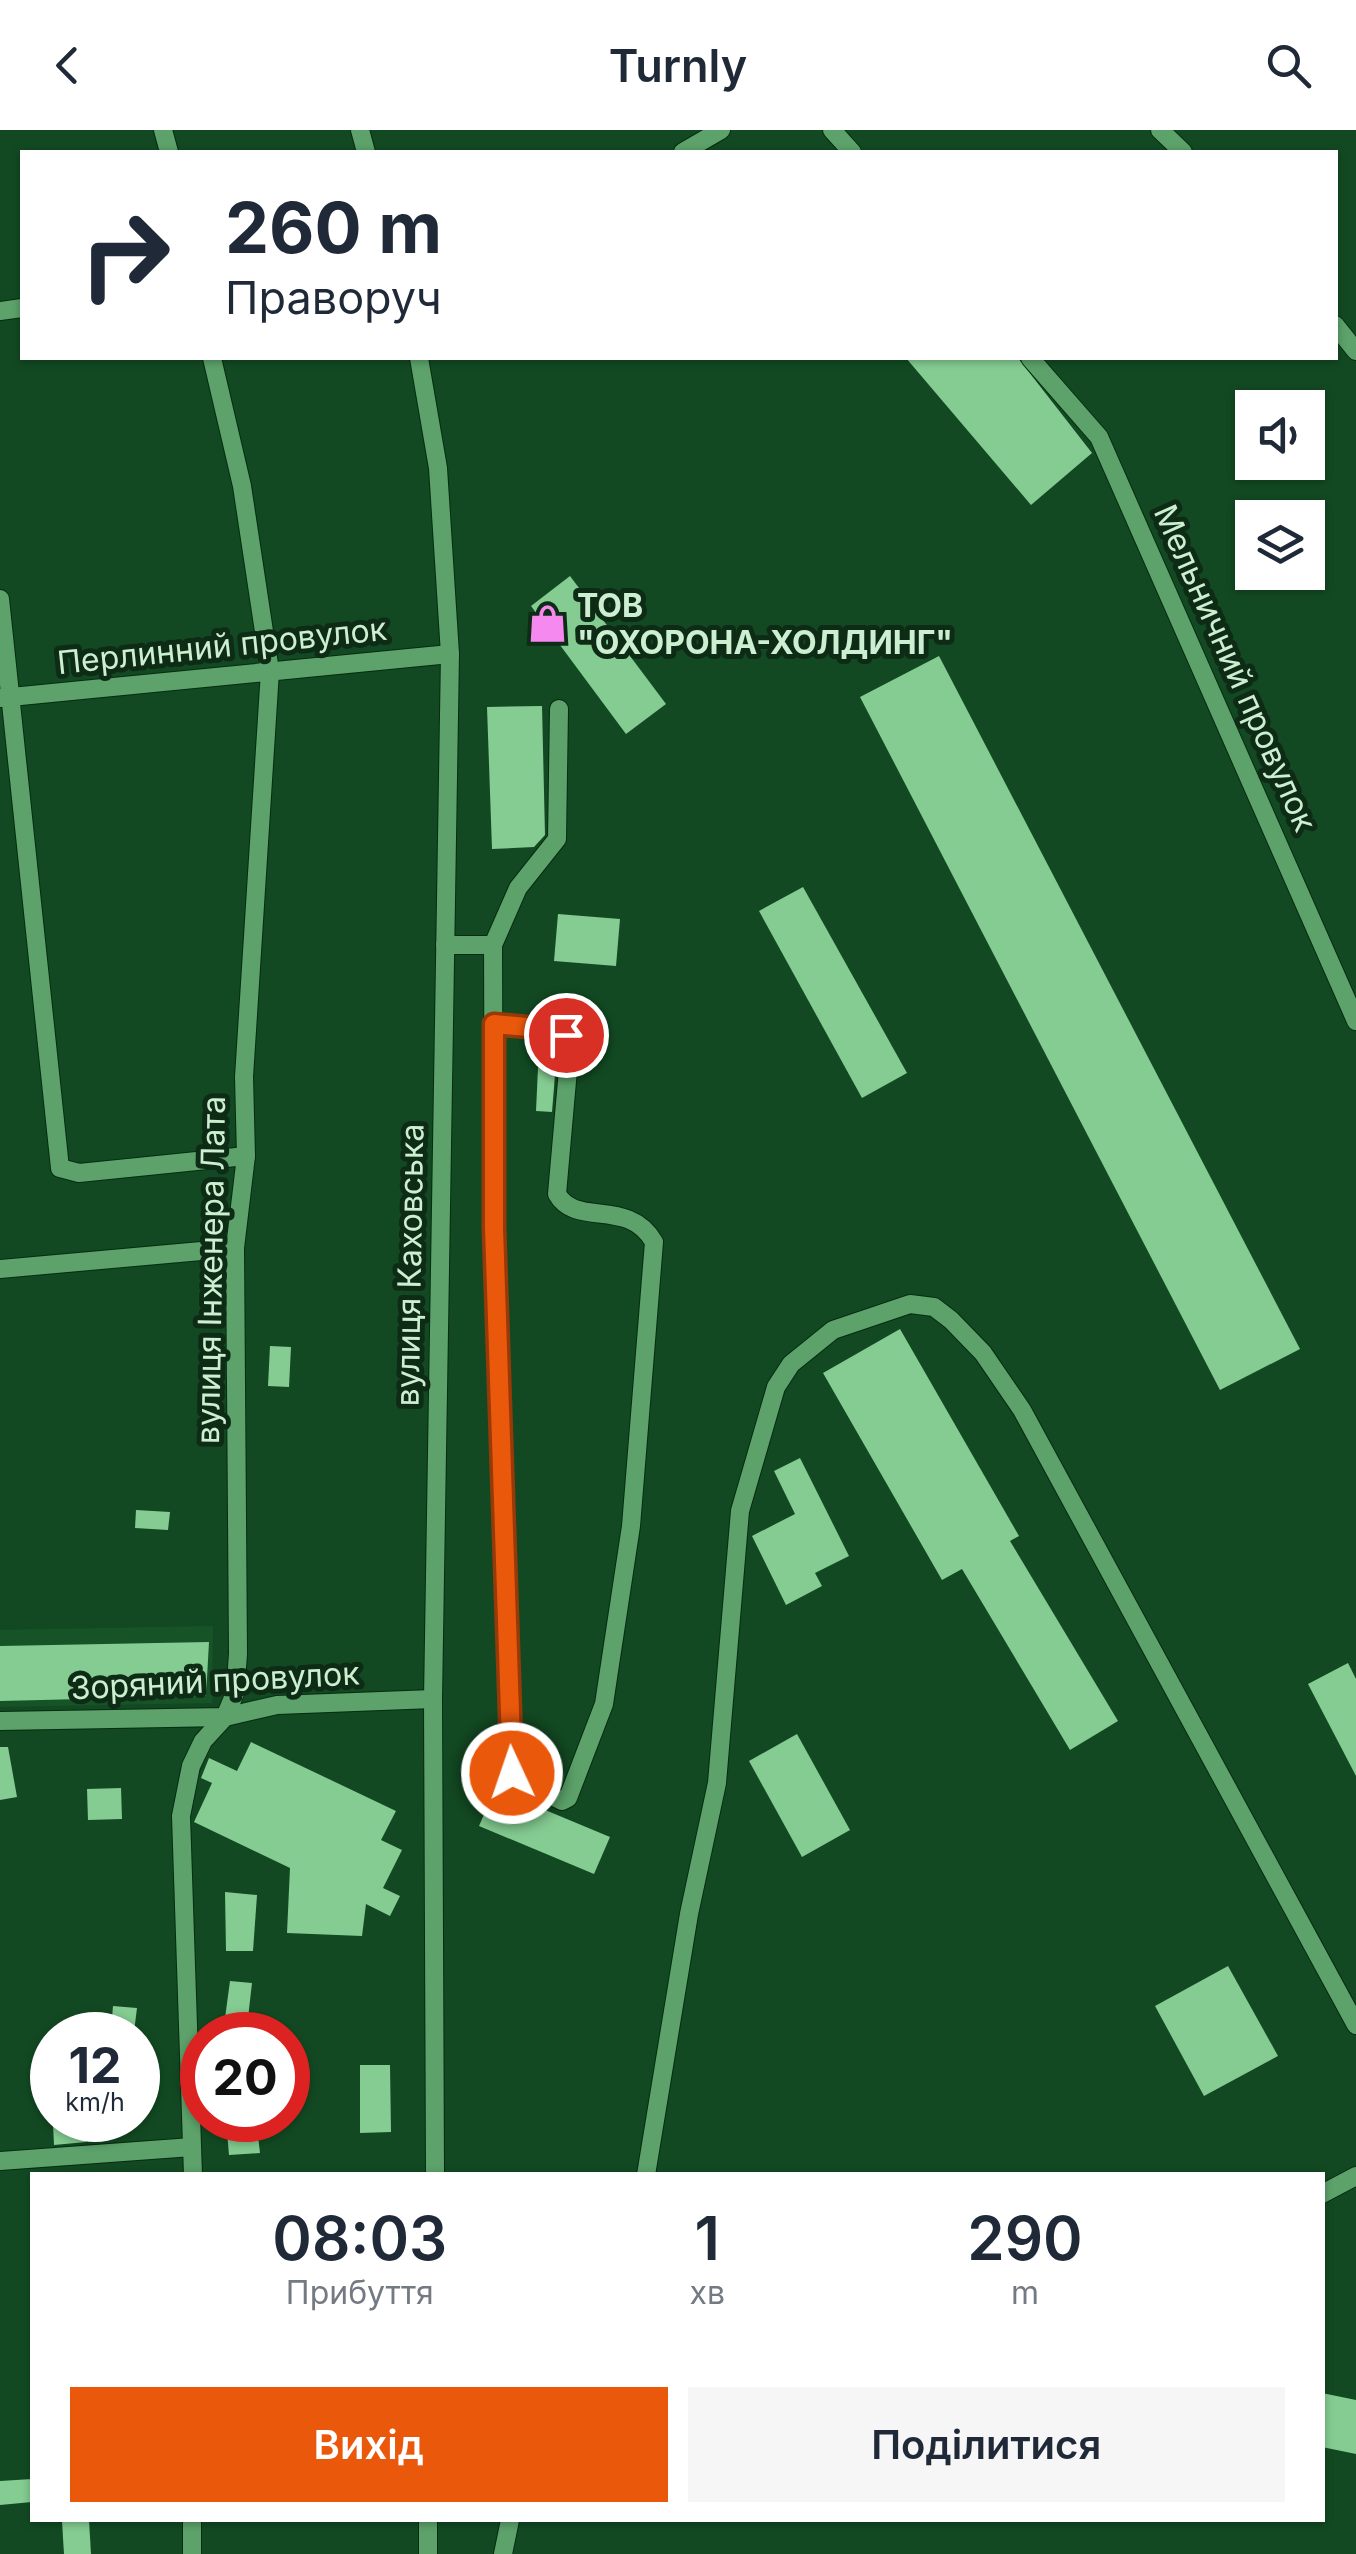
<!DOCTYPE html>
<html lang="uk">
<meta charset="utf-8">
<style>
:root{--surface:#fff;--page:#f6f6f7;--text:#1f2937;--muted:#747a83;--accent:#ea580c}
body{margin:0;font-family:Inter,sans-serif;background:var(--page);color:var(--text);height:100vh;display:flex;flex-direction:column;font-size:38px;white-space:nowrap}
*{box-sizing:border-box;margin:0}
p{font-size:32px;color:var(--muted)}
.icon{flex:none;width:55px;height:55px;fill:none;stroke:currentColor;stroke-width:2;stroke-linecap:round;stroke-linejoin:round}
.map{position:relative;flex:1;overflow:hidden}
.sheet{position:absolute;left:30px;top:2042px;width:1295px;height:350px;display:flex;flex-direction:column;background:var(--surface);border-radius:0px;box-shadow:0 2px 8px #0004}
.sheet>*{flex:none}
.hud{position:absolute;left:20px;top:20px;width:1318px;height:210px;border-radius:0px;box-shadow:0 2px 8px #0004;background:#fff;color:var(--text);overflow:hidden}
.tools{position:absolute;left:1235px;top:260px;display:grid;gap:20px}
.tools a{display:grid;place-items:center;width:90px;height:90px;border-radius:0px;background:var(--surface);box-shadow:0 2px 8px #0004;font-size:50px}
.speed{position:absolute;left:30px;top:1882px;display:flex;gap:20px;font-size:50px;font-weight:700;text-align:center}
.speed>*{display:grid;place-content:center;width:130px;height:130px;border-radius:50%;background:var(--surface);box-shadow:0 2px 8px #0004;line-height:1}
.speed small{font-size:25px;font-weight:400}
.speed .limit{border:15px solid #d22;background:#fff;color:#111}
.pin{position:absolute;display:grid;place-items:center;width:85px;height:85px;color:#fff;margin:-42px;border:5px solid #fff;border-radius:50%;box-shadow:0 2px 10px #0007}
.me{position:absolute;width:110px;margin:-55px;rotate:357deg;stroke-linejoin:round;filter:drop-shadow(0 0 8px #0008)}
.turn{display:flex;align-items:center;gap:35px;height:210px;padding:0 40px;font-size:45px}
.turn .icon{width:130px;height:130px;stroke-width:2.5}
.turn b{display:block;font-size:70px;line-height:85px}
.eta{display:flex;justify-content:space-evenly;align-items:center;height:170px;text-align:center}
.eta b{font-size:60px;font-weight:600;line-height:70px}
.button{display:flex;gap:20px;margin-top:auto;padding:20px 40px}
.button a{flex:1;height:115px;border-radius:0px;background:var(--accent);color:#fff;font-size:40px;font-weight:600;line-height:115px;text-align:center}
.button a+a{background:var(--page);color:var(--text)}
header{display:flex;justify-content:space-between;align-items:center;height:130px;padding:0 40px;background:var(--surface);font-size:45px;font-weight:600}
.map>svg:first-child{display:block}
</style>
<header><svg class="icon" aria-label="back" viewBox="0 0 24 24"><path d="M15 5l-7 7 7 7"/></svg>Turnly<svg class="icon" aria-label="search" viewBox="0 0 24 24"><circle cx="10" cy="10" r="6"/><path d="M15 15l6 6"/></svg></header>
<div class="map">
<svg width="1356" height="2424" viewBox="0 0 1356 2424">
<rect width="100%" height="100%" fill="#124922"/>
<polygon fill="#165427" points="213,1496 212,1573 0,1577 0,1500"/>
<g fill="#84cc91">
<polygon points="906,228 1018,228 1092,323 1031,375"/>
<polygon points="570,446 666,574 626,604 531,476"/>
<polygon points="939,526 1300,1219 1220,1260 860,567"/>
<polygon points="542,576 545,705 534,717 492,719 487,577"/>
<polygon points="803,757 907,943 862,968 759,781"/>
<polygon points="558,784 620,789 616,836 554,831"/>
<polygon points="539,916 557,920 552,982 536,981"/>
<polygon points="900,1199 1019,1406 1010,1411 1118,1591 1070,1620 962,1439 942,1450 823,1243"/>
<polygon points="270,1216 291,1217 289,1257 268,1256"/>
<polygon points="800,1328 849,1426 815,1443 822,1456 786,1475 752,1406 795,1384 774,1341"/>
<polygon points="136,1380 170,1382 168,1400 135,1398"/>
<polygon points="209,1512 206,1566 0,1571 0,1516"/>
<polygon points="1348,1533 1356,1549 1356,1646 1308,1554"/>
<polygon points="797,1604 850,1700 802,1727 749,1631"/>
<polygon points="251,1612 396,1681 381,1710 402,1720 383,1758 400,1766 390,1786 366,1774 362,1806 287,1803 290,1738 194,1692 212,1653 201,1648 209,1628 237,1641"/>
<polygon points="0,1617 8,1617 17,1667 0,1670"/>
<polygon points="121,1658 122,1689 88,1690 87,1659"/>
<polygon points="495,1659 610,1707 594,1744 479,1696"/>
<polygon points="225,1762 257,1765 253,1821 226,1821"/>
<polygon points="1228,1836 1278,1926 1204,1966 1155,1876"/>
<polygon points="230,1851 252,1853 248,1888 257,1889 256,1905 223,1903"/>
<polygon points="113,1876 137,1878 134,1902 111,1900"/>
<polygon points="360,1935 390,1935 391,2002 360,2003"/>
<polygon points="226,1990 252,1990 252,2007 258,2006 260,2023 229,2025"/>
<polygon points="85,1992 86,2012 54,2015 53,1994"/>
<polygon points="1322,2263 1356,2270 1356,2324 1322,2317"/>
<polygon points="32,2349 32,2372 0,2375 0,2351"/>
<polygon points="89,2390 91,2424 64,2424 62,2391"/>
</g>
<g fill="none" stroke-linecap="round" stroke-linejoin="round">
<defs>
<g id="minor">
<polyline points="163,0 169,22"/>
<polyline points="360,0 366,22"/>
<polyline points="832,0 852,22"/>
<polyline points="1160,0 1183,22"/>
<polyline points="683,22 721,0"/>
<polyline points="0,181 22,178"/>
<polyline points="1335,195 1356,221"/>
<polyline points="419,228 438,338 450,524 433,1569 435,2045"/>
<polyline points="1030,228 1099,307 1356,891"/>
<polyline points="0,469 60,1038 79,1043 246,1026"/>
<polyline points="0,568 450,524"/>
<polyline points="445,815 493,815"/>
<path d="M 494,894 L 559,900 L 570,917 L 557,1064 C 576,1098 628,1067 654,1112 L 631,1396 L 604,1574 L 568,1668 L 562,1671 L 515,1647 L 512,1638 L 494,1098 L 493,815 L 518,758 L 557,709 L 559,579"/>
<polyline points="0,1139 235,1118"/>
<polyline points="0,1591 225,1587 277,1575 433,1569"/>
<polyline points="0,2031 192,2017"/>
<polyline points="193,2045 181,1686 191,1636 203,1611 225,1587 235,1563 238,1524 235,1118 246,1026 244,947 270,541 242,356 212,228"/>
<polyline points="646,2045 689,1784 717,1653 740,1381 776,1257 791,1234 833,1200 910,1174 934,1177 951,1190 983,1223 1022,1280 1356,1895"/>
<polyline points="1322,2064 1356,2046"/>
<polyline points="192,2424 192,2390"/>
<polyline points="428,2424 428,2390"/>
<polyline points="503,2424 510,2390"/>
</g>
</defs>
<use href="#minor" stroke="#062c11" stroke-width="20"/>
<use href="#minor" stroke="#5ca26a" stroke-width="18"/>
</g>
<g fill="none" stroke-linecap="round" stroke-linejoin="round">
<defs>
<polyline id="route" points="512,1643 494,1098 494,894 560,900 566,905"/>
</defs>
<use href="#route" stroke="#983908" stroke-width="25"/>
<use href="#route" stroke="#ea580c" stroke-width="18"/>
</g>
<defs>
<symbol id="shop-bare" viewBox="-9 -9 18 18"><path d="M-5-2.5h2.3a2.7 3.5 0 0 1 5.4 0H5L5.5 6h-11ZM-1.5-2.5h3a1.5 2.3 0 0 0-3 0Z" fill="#f589ef" stroke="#0e2b15" stroke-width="2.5" paint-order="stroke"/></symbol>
</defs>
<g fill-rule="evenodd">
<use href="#shop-bare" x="520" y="466" width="55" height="55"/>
</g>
<g text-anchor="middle" stroke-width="10" stroke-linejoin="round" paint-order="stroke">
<g font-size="32" font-weight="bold" fill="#cbefd0" stroke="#0e2b15" text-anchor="start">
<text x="577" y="487">ТОВ<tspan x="577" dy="37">"ОХОРОНА-ХОЛДИНГ"</tspan></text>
</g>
<g font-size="32" fill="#cbefd0" stroke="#0e2b15">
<text transform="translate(222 516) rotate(-6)" y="11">Перлинний провулок</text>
<text transform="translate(1235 538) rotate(66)" y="11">Мельничний провулок</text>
<text transform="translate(410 1135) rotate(-89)" y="11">вулиця Каховська</text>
<text transform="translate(211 1140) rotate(-89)" y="11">вулиця Інженера Лата</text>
<text transform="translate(215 1551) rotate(-3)" y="11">Зоряний провулок</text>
</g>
</g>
</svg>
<div class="tools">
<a><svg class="icon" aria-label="sound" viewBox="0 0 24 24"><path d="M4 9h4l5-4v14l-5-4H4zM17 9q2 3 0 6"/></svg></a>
<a><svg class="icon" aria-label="layers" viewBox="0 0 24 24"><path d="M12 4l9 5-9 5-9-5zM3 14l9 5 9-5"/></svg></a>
</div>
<div class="speed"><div>12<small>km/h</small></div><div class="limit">20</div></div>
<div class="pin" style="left:566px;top:905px;background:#d93025"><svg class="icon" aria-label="arrive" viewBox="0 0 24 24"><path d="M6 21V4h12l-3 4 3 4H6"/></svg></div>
<svg class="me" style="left:512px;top:1643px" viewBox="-20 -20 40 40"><circle r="17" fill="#ea580c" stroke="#fff" stroke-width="3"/><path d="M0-11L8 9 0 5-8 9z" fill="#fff"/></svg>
<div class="hud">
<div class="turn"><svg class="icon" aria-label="right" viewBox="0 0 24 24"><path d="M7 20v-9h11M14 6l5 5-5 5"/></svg><div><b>260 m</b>Праворуч</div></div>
</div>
<section class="sheet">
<div class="eta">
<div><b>08:03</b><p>Прибуття</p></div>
<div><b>1</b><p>хв</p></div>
<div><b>290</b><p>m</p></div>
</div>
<div class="button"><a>Вихід</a><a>Поділитися</a></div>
</section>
</div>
